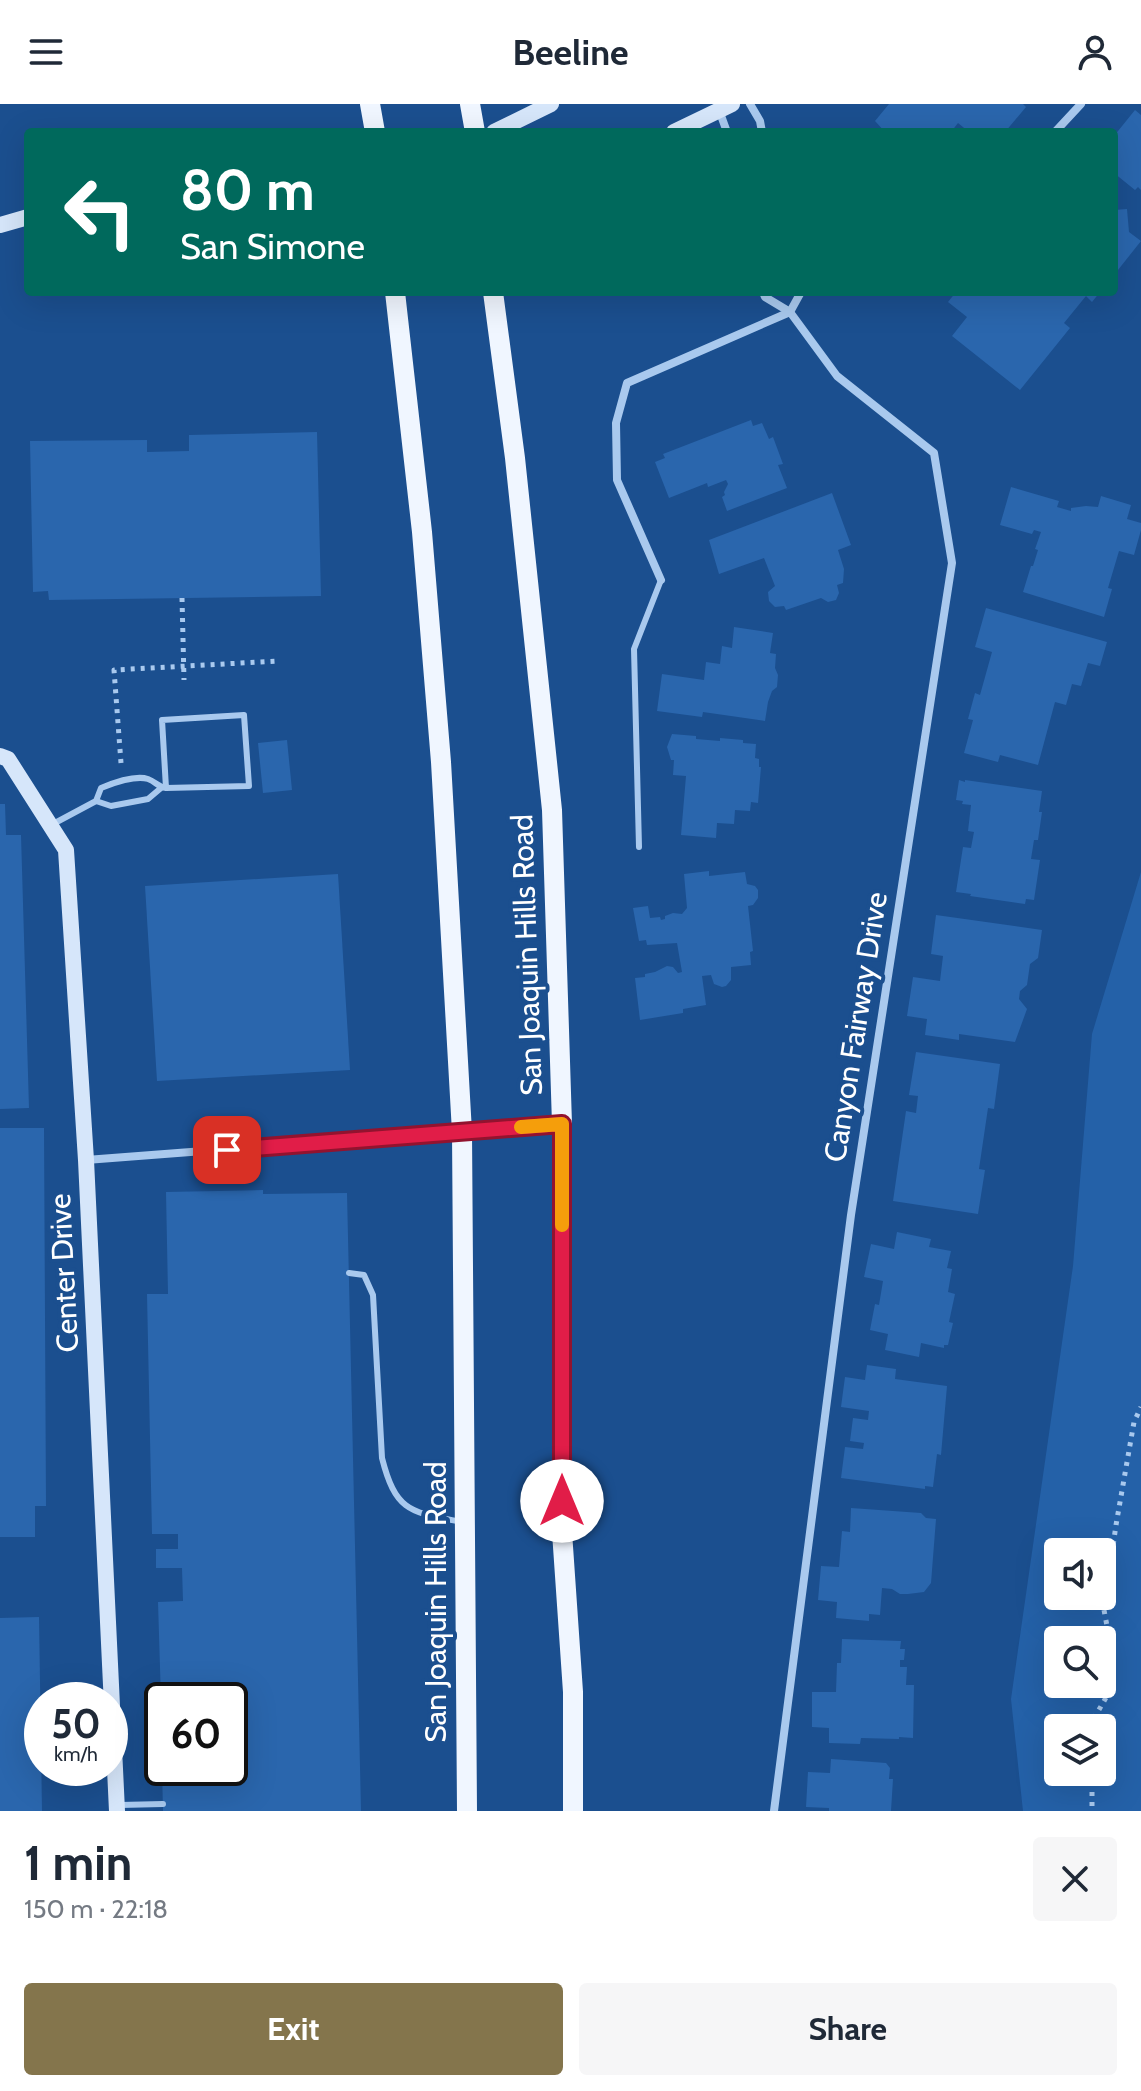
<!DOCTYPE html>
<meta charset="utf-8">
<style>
:root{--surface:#fff;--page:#f6f6f7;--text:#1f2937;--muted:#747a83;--accent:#84754c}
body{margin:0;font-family:Cabin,sans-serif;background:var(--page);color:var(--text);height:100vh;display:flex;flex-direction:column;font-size:30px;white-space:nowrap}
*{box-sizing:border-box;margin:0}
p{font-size:26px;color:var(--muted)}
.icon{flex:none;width:44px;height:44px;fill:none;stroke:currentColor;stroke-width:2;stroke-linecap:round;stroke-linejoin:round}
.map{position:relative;height:1707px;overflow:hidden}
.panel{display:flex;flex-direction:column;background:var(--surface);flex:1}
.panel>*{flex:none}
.hud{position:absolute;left:24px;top:24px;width:1094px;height:168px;border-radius:8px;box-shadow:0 8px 32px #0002;background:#00695c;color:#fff;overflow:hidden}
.controls{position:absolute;left:1044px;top:1434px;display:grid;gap:16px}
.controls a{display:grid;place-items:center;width:72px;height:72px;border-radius:8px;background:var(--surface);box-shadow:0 8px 32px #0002;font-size:40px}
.speed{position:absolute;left:24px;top:1578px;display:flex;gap:16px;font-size:40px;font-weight:700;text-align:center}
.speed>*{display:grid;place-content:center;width:104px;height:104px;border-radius:50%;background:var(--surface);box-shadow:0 8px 32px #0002;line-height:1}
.speed small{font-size:20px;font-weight:400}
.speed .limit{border:4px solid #111;border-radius:12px;background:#fff;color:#111}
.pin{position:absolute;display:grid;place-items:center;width:68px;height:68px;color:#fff;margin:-34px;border-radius:16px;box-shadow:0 4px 12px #0006}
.me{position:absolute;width:88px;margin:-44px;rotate:0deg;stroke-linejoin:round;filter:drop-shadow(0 0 6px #0008)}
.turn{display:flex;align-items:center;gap:28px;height:168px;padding:0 24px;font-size:36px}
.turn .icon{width:104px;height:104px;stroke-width:2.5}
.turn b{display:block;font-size:56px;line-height:68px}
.round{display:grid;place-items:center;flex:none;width:84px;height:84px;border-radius:8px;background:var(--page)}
.overview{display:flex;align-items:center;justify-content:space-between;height:136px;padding:0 24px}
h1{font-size:48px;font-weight:700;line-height:60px}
.primary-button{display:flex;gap:16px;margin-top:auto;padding:16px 24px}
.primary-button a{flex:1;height:92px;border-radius:8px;background:var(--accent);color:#fff;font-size:32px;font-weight:700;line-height:92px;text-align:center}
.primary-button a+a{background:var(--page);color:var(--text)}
header{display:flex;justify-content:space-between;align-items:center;height:104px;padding:0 24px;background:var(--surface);font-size:36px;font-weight:700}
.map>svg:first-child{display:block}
</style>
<header><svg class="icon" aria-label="menu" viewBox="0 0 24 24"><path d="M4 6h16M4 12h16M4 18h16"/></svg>Beeline<svg class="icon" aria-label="person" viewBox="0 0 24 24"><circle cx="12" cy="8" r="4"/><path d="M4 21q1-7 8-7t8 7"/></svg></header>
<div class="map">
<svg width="1141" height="1707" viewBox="0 0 1141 1707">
<rect width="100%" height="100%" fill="#1b4f8f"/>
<path fill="#2461a8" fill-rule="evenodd" d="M 1141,768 L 1141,1707 L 1023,1707 L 1011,1595 L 1073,1162 L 1092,930 ZM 1058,1448 L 1102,1448 L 1102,1492 L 1058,1492 ZM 1058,1536 L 1102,1536 L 1102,1580 L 1058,1580 ZM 1058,1624 L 1102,1624 L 1102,1668 L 1058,1668 Z"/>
<g fill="#2a66ad">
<polygon points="889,0 1023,0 1026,3 1005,28 969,28 958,19 951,28 885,28 875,17"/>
<polygon points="1135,6 1141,11 1141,86 1138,83 1135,86 1114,69 1114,32"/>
<polygon points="1127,105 1129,128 1141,137 1114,171 1114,106"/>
<polygon points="956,188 1100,188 1092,198 1086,192 1064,219 1070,224 1020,286 952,232 967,213 948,198"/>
<polygon points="751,316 753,322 762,319 769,335 773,333 783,360 778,361 787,384 727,407 722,393 725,391 724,388 728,380 726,376 708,383 707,379 669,394 655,358 665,354 663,350"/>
<polygon points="317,328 321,492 49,496 48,487 33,488 30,337 147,336 147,348 189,347 189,331"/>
<polygon points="1011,383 1059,397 1057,403 1071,407 1071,404 1086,402 1098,403 1101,392 1131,401 1127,415 1141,419 1141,426 1134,451 1119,447 1108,484 1112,485 1104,513 1023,488 1031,462 1033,462 1038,446 1035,445 1041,428 1034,426 1032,430 1000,421"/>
<polygon points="832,389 851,441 838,446 844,465 843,479 837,481 839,489 836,496 828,498 821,494 786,506 784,502 775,503 769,497 768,488 775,482 764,454 719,470 709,436"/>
<polygon points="986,504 1107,538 1100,562 1088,559 1081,582 1072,580 1066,601 1055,598 1038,661 1000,651 998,658 964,649 973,616 968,615 975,589 980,591 992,548 975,543"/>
<polygon points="734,523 773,529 770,549 776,550 775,564 778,571 777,583 772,587 768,598 765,617 703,608 702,613 657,607 662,570 704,576 706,558 720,560 722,542 732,544"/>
<polygon points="672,630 696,632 696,635 720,637 720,634 743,636 743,639 756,640 755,654 759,655 759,663 761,663 758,699 751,698 750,707 735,706 734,720 717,719 716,734 681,731 686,672 673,671 674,656 671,656 667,643"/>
<polygon points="287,636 292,686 263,689 258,639"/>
<polygon points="959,676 965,678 965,676 1042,687 1039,708 1042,708 1038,736 1034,736 1031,755 1040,756 1034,796 1026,795 1025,800 970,792 971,790 956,788 963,743 971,744 974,728 968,727 971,701 962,700 963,697 956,696"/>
<polygon points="0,700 5,700 6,731 21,731 29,1004 0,1005"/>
<polygon points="709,767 709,772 745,768 747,780 755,782 758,786 758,794 753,801 748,802 753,847 750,848 751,861 731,863 731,876 726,882 722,883 714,880 711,871 702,872 706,901 683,905 683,909 640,916 635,874 645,873 645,870 655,868 667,862 673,863 678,869 682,868 677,839 647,841 646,836 639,837 633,804 648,802 650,814 660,813 661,816 665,815 665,812 673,809 682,810 687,804 684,770"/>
<polygon points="338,770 350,966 157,977 145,782"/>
<polygon points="936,811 1042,826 1038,854 1030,860 1027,881 1020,887 1019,895 1027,905 1015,938 959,930 959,936 925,931 927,915 907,912 913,873 940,877 943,852 931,850"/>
<polygon points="916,948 1000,960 994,1005 988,1004 979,1065 985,1066 978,1110 893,1097 906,1007 916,1009 918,992 909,991"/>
<polygon points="0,1024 44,1024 46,1402 35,1402 35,1433 0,1433"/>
<polygon points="263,1086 263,1090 347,1089 361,1707 163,1707 162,1664 230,1664 230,1596 161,1596 158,1498 183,1497 182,1464 156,1464 156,1445 178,1445 178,1430 152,1430 147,1190 168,1190 166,1088"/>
<polygon points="897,1128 931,1135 929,1143 951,1147 947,1164 952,1165 948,1188 955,1190 949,1218 953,1219 948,1241 944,1241 944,1244 921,1239 919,1253 885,1246 888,1230 870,1226 875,1200 879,1201 883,1177 864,1173 871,1140 894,1145"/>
<polygon points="867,1261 896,1265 895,1275 947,1282 941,1351 937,1350 933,1383 925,1382 925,1385 841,1374 845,1343 863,1345 864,1339 850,1337 853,1314 868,1316 869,1307 841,1303 845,1273 865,1276"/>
<polygon points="851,1404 921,1409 926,1414 936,1415 931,1479 924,1488 908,1490 900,1490 892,1485 882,1484 880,1511 869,1510 869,1517 836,1514 837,1498 818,1496 821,1462 839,1463 842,1427 850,1428"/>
<polygon points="39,1513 42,1707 0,1707 0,1514"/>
<polygon points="842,1535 901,1537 900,1545 905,1545 904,1556 900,1556 900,1563 907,1563 906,1581 914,1581 913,1634 899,1633 899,1635 861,1634 860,1640 829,1639 829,1624 812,1623 812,1588 836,1588 837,1559 841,1559"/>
<polygon points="831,1655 886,1659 890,1664 889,1675 893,1675 891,1707 829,1707 829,1704 806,1703 808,1668 830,1669"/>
</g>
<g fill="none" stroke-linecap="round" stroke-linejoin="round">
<g stroke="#a9c9ee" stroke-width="5" stroke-dasharray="4 6" stroke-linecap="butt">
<polyline points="182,494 184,576"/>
<polyline points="121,659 114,566 278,557"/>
<polyline points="1092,1624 1092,1618 1112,1583 1113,1554 1104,1506 1116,1421 1134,1318 1141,1303"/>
<polyline points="1092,1668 1092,1707"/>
</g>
<g stroke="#a9c9ee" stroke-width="6">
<polyline points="96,697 111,702 148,695 161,684"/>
<path d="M 53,720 L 96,697 L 101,684 C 113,679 136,671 148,675 C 156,678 158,683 166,684 L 249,682 L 244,611 L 162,616 L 166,684"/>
<polyline points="639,743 634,545 661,476"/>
<path d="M 349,1169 L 364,1171 L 373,1191 L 382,1354 C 396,1409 411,1408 462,1418"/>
<polyline points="120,1701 163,1700"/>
</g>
<g stroke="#a9c9ee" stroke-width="8">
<polyline points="750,0 760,17 762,28"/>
<polyline points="719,6 727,28"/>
<polyline points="1055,28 1081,0"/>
<polyline points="763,188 765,193 790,208 837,272 934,349 952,459 851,1111 774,1707"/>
<polyline points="790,208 801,188"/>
<polyline points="661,476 617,376 616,319 627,279 790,208"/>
<polyline points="86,1056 560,1020"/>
</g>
<g stroke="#d6e6fa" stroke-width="16">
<polyline points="494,28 551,0"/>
<polyline points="674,28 732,0"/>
<polyline points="0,121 28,113"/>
<polyline points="0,652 8,655 66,746 86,1056 117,1707"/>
</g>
<g stroke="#f0f6ff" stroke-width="20">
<polyline points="370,0 375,28"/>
<polyline points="470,0 475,28"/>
<polyline points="395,188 422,428 441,658 462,1028 467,1707"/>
<polyline points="493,188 515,354 552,706 562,1020 562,1428 573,1588 573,1707"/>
</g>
</g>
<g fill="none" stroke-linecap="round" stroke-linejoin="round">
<defs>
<polyline id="route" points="227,1046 562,1020 562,1397"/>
</defs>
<use href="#route" stroke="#92132f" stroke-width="20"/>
<use href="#route" stroke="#e11d48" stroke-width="14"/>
<polyline stroke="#f59e0b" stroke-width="14" points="521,1023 562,1020 562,1121"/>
</g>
<g text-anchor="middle" stroke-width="8" stroke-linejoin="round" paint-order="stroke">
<g font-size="30" fill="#fff" stroke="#1b4f8f">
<text transform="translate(527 851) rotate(-92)" y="10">San Joaquin Hills Road</text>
<text transform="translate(856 923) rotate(-81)" y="10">Canyon Fairway Drive</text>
<text transform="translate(64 1169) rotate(-93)" y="10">Center Drive</text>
<text transform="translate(436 1498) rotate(-90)" y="10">San Joaquin Hills Road</text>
</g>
</g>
</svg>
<div class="controls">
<a><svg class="icon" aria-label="sound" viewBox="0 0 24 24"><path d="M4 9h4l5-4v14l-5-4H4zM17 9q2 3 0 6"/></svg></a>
<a><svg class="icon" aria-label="search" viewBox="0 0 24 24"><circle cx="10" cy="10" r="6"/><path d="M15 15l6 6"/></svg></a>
<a><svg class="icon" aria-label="layers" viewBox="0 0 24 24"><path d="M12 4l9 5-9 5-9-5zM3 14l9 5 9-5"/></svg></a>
</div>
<div class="speed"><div>50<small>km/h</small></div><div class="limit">60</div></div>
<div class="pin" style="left:227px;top:1046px;background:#d93025"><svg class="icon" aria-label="arrive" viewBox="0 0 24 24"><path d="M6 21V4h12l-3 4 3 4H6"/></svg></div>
<svg class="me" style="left:562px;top:1397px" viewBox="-20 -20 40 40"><circle r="19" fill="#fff"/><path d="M0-13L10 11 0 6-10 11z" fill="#e11d48"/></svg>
<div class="hud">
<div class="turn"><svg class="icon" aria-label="left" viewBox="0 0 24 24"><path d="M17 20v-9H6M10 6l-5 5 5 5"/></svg><div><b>80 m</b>San Simone</div></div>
</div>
</div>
<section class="panel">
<div class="overview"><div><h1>1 min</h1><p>150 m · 22:18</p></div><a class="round"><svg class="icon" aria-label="close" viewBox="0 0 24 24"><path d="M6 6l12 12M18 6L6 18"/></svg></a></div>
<div class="primary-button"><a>Exit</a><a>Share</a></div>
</section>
